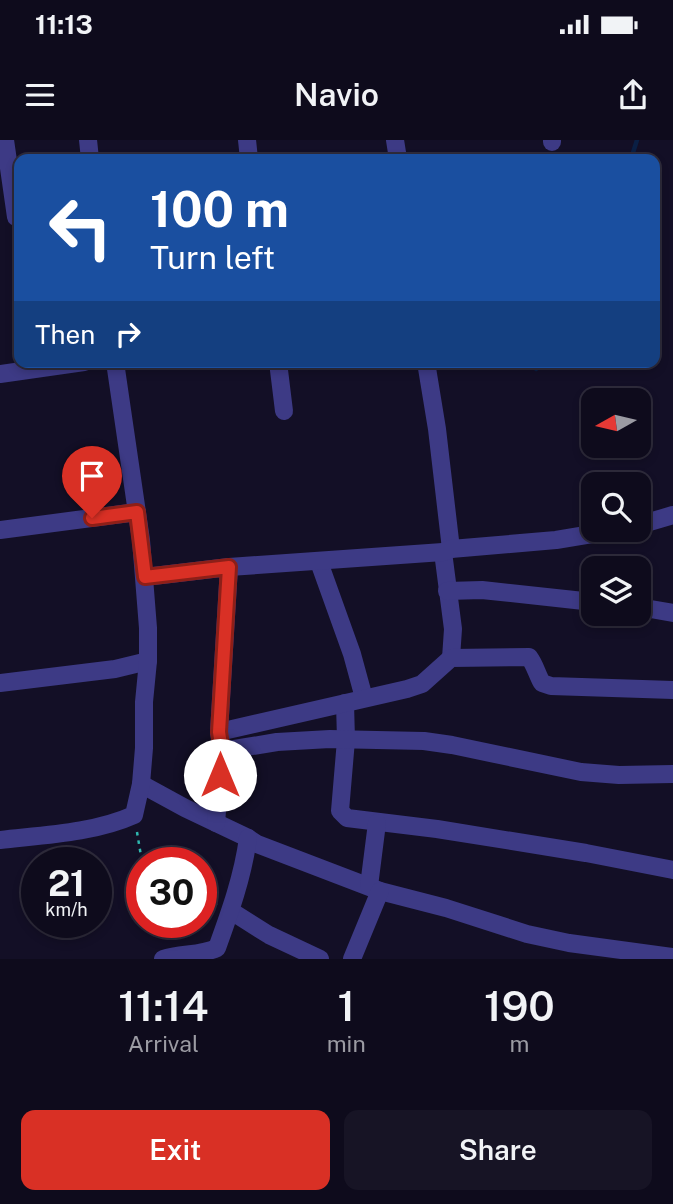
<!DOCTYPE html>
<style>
:root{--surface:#0e0b1c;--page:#171425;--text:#f1f3f6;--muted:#9b9ba3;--line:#2e2b3b;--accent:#d93025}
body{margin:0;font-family:"Public Sans",sans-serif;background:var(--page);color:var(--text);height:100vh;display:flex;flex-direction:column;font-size:26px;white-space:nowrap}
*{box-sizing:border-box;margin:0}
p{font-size:23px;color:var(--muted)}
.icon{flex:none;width:38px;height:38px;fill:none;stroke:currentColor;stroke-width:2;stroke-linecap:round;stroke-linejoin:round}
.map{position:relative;height:819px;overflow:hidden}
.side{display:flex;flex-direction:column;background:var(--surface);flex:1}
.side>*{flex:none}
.top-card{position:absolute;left:14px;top:14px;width:646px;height:214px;border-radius:14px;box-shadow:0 4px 10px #0003,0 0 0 2px var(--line);background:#1a4fa0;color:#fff;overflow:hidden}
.needle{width:46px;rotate:262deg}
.fabs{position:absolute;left:581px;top:248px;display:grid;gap:14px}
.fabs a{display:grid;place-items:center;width:70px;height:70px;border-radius:14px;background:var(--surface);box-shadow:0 4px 10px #0003,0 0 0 2px var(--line);font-size:35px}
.speed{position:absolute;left:21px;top:707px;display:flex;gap:14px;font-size:35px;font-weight:700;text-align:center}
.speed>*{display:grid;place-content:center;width:91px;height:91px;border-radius:50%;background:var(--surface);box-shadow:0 4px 10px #0003,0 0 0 2px var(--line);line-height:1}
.speed small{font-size:18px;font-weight:400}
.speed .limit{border:10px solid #d22;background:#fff;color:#111}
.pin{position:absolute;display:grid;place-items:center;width:60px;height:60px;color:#fff;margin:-72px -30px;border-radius:50% 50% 50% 0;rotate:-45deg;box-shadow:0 0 7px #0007}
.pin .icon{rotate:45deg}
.me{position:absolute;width:77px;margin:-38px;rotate:0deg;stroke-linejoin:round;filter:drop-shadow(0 0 5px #0008)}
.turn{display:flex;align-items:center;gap:24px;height:147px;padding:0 21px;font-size:32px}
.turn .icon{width:91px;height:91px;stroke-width:2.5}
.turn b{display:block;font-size:49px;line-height:60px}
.then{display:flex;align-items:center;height:66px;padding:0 21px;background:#0003;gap:14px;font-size:26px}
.eta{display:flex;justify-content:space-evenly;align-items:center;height:119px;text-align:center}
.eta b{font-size:42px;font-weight:600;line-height:49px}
.button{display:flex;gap:14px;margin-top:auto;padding:14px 21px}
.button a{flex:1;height:80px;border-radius:14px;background:var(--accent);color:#fff;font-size:28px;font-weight:600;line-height:80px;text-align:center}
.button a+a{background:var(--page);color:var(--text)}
.status{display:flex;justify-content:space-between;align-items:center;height:49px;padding:0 35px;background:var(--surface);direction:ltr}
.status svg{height:19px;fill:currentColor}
header{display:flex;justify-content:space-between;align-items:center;height:91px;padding:0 21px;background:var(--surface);font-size:32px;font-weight:600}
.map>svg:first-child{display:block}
</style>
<div class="status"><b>11:13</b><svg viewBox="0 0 49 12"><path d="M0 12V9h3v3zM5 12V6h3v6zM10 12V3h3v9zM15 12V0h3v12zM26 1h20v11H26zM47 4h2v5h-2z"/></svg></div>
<header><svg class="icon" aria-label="menu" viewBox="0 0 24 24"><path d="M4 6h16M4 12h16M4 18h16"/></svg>Navio<svg class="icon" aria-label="share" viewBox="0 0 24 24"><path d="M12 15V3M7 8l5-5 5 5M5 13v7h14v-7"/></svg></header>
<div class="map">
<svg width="673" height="819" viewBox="0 0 673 819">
<rect width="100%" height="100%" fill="#130f26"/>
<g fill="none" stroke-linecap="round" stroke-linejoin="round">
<g stroke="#0a1f44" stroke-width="4.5">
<polyline points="631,19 637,0"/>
<polyline points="536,229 539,222"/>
</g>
<g stroke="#2fb8b0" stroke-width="2.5" stroke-dasharray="3.5 5" stroke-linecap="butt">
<polyline points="137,692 141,716 145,723"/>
<polyline points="201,758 217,765"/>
</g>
<g stroke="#3d3a85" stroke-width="18">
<polyline points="5,0 16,77"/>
<polyline points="88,0 90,19"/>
<polyline points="247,0 249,19"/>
<polyline points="395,0 398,19"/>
<polyline points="552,0 552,2"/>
<polyline points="278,222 284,271"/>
<polyline points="426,222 437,289 451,409"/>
<polyline points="0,234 84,222"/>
<polyline points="639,385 673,375"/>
<polyline points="0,390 137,372"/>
<polyline points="443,412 453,489 451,518"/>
<polyline points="319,422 352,514 364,558"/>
<polyline points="145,437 229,427 443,412 451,409 556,400 616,390"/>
<polyline points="447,451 482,450 593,462"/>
<polyline points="639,467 673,473"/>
<polyline points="0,543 115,529 148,521"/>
<polyline points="345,563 346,600 340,671 347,678 437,689 586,713 673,730"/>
<path d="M 219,592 L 407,549 L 422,544 L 451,518 L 529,517 C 535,525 537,534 542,543 L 551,546 L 673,550"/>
<polyline points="222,611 277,602 330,599 424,601 452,605 581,632 619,635 673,634"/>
<polyline points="141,644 185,668 248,698 257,704 380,751 446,768 527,794 569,803 673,817"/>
<polyline points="216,683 222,611 219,592 229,427"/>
<path d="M 0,700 C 44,695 94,693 134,675 L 141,644 L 144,608 L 144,562 L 148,521 L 148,488 L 141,400 L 115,222"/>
<polyline points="369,746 377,683"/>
<polyline points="231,771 269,795 320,819"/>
<path d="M 163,819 C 181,813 200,816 217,808 C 230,772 243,736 248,698"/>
<polyline points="352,819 380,751"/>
</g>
</g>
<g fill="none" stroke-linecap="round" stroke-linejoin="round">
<defs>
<polyline id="route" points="92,378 137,372 145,437 229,427 219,592 222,611 220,635"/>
</defs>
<use href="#route" stroke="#8d1f18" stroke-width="18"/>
<use href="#route" stroke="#d93025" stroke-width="12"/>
</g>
</svg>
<div class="fabs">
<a><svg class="needle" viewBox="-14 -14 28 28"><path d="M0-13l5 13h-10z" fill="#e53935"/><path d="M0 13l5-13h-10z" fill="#9b9ba3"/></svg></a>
<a><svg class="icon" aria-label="search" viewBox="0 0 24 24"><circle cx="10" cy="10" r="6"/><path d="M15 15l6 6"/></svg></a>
<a><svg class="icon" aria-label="layers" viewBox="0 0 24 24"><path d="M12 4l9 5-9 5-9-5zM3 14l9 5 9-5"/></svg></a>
</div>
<div class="speed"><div>21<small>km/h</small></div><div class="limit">30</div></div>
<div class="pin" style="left:92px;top:378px;background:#d93025"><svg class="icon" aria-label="arrive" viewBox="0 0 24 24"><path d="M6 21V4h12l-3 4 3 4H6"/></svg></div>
<svg class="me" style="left:220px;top:635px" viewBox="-20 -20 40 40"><circle r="19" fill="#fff"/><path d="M0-13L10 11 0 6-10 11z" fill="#d93025"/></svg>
<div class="top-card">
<div class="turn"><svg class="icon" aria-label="left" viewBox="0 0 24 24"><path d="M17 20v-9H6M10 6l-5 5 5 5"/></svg><div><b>100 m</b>Turn left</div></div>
<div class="then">Then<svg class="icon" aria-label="right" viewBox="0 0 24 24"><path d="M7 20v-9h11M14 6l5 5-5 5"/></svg></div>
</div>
</div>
<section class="side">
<div class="eta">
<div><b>11:14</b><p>Arrival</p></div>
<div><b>1</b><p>min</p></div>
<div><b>190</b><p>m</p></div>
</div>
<div class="button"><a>Exit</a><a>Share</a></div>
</section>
